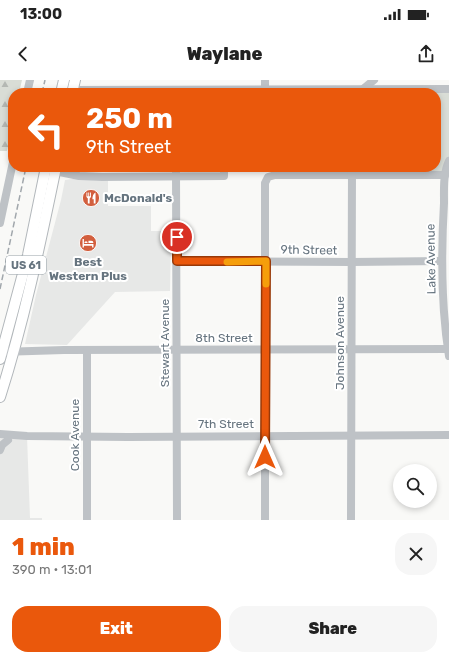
<!DOCTYPE html>
<meta charset="utf-8">
<style>
:root{--surface:#fff;--page:#f6f6f6;--text:#222;--muted:#767676;--accent:#ea580c}
body{margin:0;font-family:Rubik,sans-serif;background:var(--page);color:var(--text);height:100vh;display:flex;flex-direction:column;font-size:15px;white-space:nowrap}
*{box-sizing:border-box;margin:0}
p{font-size:13px;color:var(--muted)}
.icon{flex:none;width:22px;height:22px;fill:none;stroke:currentColor;stroke-width:2;stroke-linecap:round;stroke-linejoin:round}
.map{position:relative;height:440px;overflow:hidden}
.panel{display:flex;flex-direction:column;background:var(--surface);flex:1}
.panel>*{flex:none}
.hud{position:absolute;left:8px;top:8px;width:433px;height:84px;border-radius:16px;box-shadow:0 2px 6px #0003;background:#ea580c;color:#fff;overflow:hidden}
.buttons{position:absolute;left:393px;top:384px;display:grid;gap:8px}
.buttons a{display:grid;place-items:center;width:44px;height:44px;border-radius:50%;background:var(--surface);box-shadow:0 2px 6px #0003;font-size:20px}
.pin{position:absolute;display:grid;place-items:center;width:34px;height:34px;color:#fff;margin:-17px;border:2px solid #fff;border-radius:50%;box-shadow:0 1px 4px #0007}
.me{position:absolute;width:44px;margin:-22px;rotate:0deg;stroke-linejoin:round;filter:drop-shadow(0 0 3px #0008)}
.turn{display:flex;align-items:center;gap:14px;height:84px;padding:0 12px;font-size:18px}
.turn .icon{width:52px;height:52px;stroke-width:2.5}
.turn b{display:block;font-size:28px;line-height:34px}
.round{display:grid;place-items:center;flex:none;width:42px;height:42px;border-radius:16px;background:var(--page)}
.head{display:flex;align-items:center;justify-content:space-between;height:68px;padding:0 12px}
h1{font-size:24px;font-weight:800;line-height:30px;color:var(--accent)}
.primary-button{display:flex;gap:8px;margin-top:auto;padding:8px 12px}
.primary-button a{flex:1;height:46px;border-radius:16px;background:var(--accent);color:#fff;font-size:16px;font-weight:800;line-height:46px;text-align:center}
.primary-button a+a{background:var(--page);color:var(--text)}
.status{display:flex;justify-content:space-between;align-items:center;height:28px;padding:0 20px;background:var(--surface);direction:ltr}
.status svg{height:11px;fill:currentColor}
header{display:flex;justify-content:space-between;align-items:center;height:52px;padding:0 12px;background:var(--surface);font-size:18px;font-weight:800}
.map>svg:first-child{display:block}
</style>
<div class="status"><b>13:00</b><svg viewBox="0 0 49 12"><path d="M0 12V9h3v3zM5 12V6h3v6zM10 12V3h3v9zM15 12V0h3v12zM26 1h20v11H26zM47 4h2v5h-2z"/></svg></div>
<header><svg class="icon" aria-label="back" viewBox="0 0 24 24"><path d="M15 5l-7 7 7 7"/></svg>Waylane<svg class="icon" aria-label="share" viewBox="0 0 24 24"><path d="M12 15V3M7 8l5-5 5 5M5 13v7h14v-7"/></svg></header>
<div class="map">
<svg width="449" height="440" viewBox="0 0 449 440">
<defs>
<pattern id="forest-firs" width="22" height="20" patternUnits="userSpaceOnUse"><rect width="22" height="20" fill="#d9ddd6"/><path d="M5 1l3.5 6h-7zM16 11l3.5 6h-7z" fill="#b4b8b3"/></pattern>
</defs>
<rect width="100%" height="100%" fill="#f9f9f7"/>
<g fill="#e7e8e7">
<polygon points="73,99 108,101 108,126 151,126 151,151 173,151 171,162 170,211 115,212 67,265 25,264 36,215 61,120 65,100"/>
<polygon points="27,356 30,438 42,438 42,440 0,440 0,357"/>
</g>
<polygon fill="url(#forest-firs)" points="0,0 22,0 19,13 13,13 13,43 7,71 0,71"/>
<polygon fill="#d9ddd6" points="449,10 449,94 356,93 355,87 436,87 436,13"/>
<g fill="none" stroke-linecap="round" stroke-linejoin="round">
<defs>
<g id="major">
<polyline points="61,13 64,0"/>
<polyline points="72,13 75,0"/>
<polyline points="0,279 28,175 46,87"/>
<path d="M 0,317 C 24,242 40,164 56,87"/>
</g>
</defs>
<use href="#major" stroke="#b2b7bb" stroke-width="12"/>
<g stroke="#bec2c6" stroke-width="8">
<polyline points="265,0 265,9"/>
<polyline points="363,9 374,0"/>
<polyline points="73,10 449,9"/>
<polyline points="27,13 30,0"/>
<path d="M 449,81 C 443,94 444,109 444,123 C 441,174 441,226 449,276"/>
<polyline points="176,87 177,440"/>
<polyline points="50,90 79,96 102,97 224,96 224,87"/>
<polyline points="0,143 13,82"/>
<polyline points="177,181 352,182 442,181"/>
<polyline points="0,272 64,270 448,269"/>
<polyline points="0,354 27,356 128,357 449,355"/>
<polyline points="0,370 2,365 8,360"/>
<polyline points="87,440 87,270"/>
<polyline points="265,440 265,103 268,97 275,95 445,95"/>
<polyline points="351,440 352,87"/>
</g>
<use href="#major" stroke="#fff" stroke-width="10"/>
<g stroke="#a1a7ac" stroke-width="1.5" stroke-dasharray="6 3" stroke-linecap="butt">
<polyline points="42,13 45,0"/>
<polyline points="0,209 26,87"/>
</g>
</g>
<g fill="none" stroke-linecap="round" stroke-linejoin="round">
<defs>
<polyline id="route" points="177,157 177,181 266,181 265,377"/>
</defs>
<use href="#route" stroke="#983908" stroke-width="10"/>
<use href="#route" stroke="#ea580c" stroke-width="7"/>
<polyline stroke="#f59e0b" stroke-width="7" points="227,182 266,181 266,204"/>
</g>
<defs>
<symbol id="restaurant-disc" viewBox="-11 -11 22 22"><circle r="9.5" fill="#d25f3e" stroke="#fff"/><path d="M-5-6h1v4h1v-4h1v4h1v-4h1v5L-1.5 .5V6h-2V.5L-5-1ZM5-6V6H3V1.5H1.5Q1.5-4 5-6Z" fill="#fff"/></symbol>
<symbol id="hotel-disc" viewBox="-11 -11 22 22"><circle r="9.5" fill="#d25f3e" stroke="#fff"/><path d="M-6-4.5h1.5V1H6V5H4.5V3h-9V5H-6ZM-4 0a1.8 1.8 0 1 1 3.6 0ZM.5 0V-2.5h3Q6-2.5 6 0Z" fill="#fff"/></symbol>
</defs>
<g fill-rule="evenodd">
<use href="#restaurant-disc" x="81" y="108" width="20" height="20"/>
<use href="#hotel-disc" x="78" y="153" width="20" height="20"/>
</g>
<g text-anchor="middle" stroke-width="4" stroke-linejoin="round" paint-order="stroke">
<rect fill="#fff" stroke="#949ea5" stroke-width="1" x="6" y="176" width="40" height="18" rx="3"/>
<g font-size="11" font-weight="bold" fill="#66747f">
<text x="26" y="189">US 61</text>
</g>
<g font-size="12" font-weight="bold" fill="#66747f" stroke="#fff" text-anchor="start">
<text x="104" y="122">McDonald's</text>
<text x="88" y="186" text-anchor="middle">Best<tspan x="88" dy="14">Western Plus</tspan></text>
</g>
<g font-size="12" fill="#66747f" stroke="#fff">
<text transform="translate(309 170) rotate(1)" y="4">9th Street</text>
<text transform="translate(431 179) rotate(-91)" y="4">Lake Avenue</text>
<text x="224" y="262">8th Street</text>
<text transform="translate(165 263) rotate(-90)" y="4">Stewart Avenue</text>
<text transform="translate(340 263) rotate(-90)" y="4">Johnson Avenue</text>
<text x="226" y="348">7th Street</text>
<text transform="translate(75 355) rotate(-90)" y="4">Cook Avenue</text>
</g>
</g>
</svg>
<div class="buttons">
<a><svg class="icon" aria-label="search" viewBox="0 0 24 24"><circle cx="10" cy="10" r="6"/><path d="M15 15l6 6"/></svg></a>
</div>
<div class="pin" style="left:177px;top:157px;background:#d93025"><svg class="icon" aria-label="arrive" viewBox="0 0 24 24"><path d="M6 21V4h12l-3 4 3 4H6"/></svg></div>
<svg class="me" style="left:265px;top:377px" viewBox="-20 -20 40 40"><path d="M0-17L14 15 0 8-14 15z" fill="#ea580c" stroke="#fff" stroke-width="4"/></svg>
<div class="hud">
<div class="turn"><svg class="icon" aria-label="left" viewBox="0 0 24 24"><path d="M17 20v-9H6M10 6l-5 5 5 5"/></svg><div><b>250 m</b>9th Street</div></div>
</div>
</div>
<section class="panel">
<div class="head"><div><h1>1 min</h1><p>390 m · 13:01</p></div><a class="round"><svg class="icon" aria-label="close" viewBox="0 0 24 24"><path d="M6 6l12 12M18 6L6 18"/></svg></a></div>
<div class="primary-button"><a>Exit</a><a>Share</a></div>
</section>
